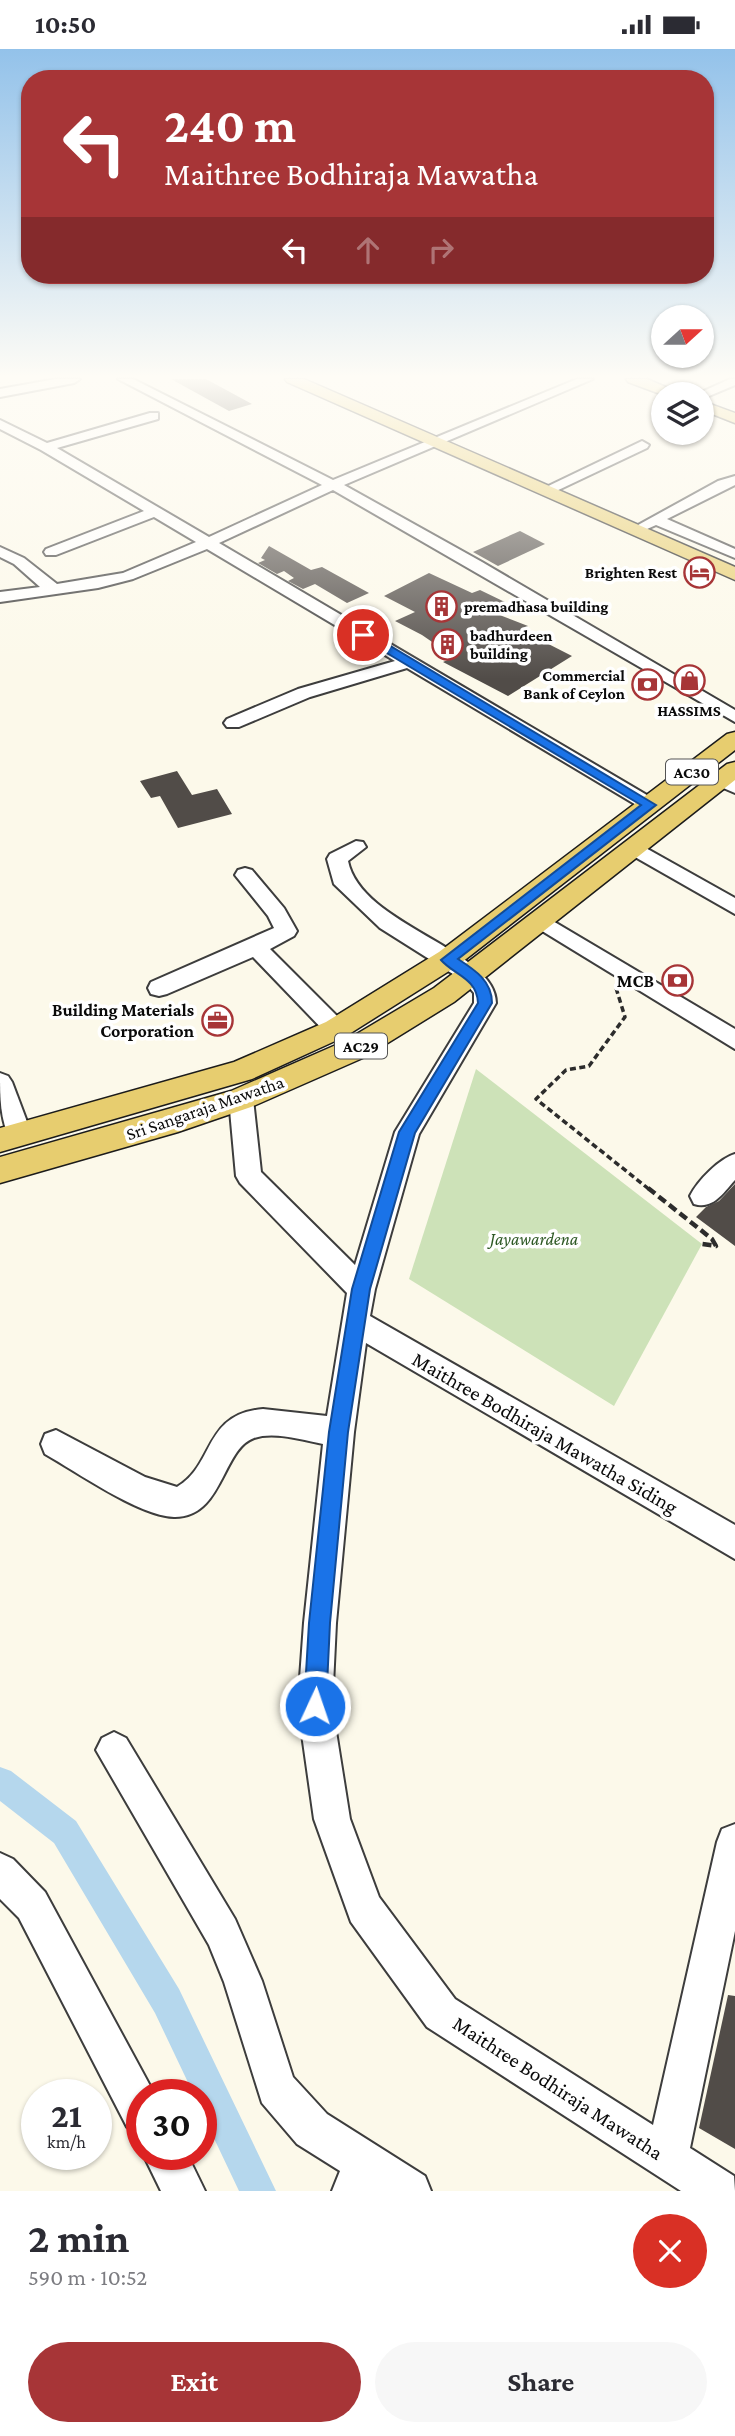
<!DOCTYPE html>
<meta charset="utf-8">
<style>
:root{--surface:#fff;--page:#f7f7f7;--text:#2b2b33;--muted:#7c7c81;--accent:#a73537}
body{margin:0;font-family:"Crimson Pro",serif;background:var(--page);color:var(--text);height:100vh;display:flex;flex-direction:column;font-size:26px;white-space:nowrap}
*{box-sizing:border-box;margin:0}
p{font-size:23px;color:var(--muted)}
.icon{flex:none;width:38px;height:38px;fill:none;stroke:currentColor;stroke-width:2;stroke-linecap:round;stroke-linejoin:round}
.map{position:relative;height:2142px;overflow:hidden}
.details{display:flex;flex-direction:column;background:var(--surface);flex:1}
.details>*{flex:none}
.banner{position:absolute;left:21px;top:21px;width:693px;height:214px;border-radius:28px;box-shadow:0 2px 5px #0004;background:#a73537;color:#fff;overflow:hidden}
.needle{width:46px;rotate:69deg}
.fabs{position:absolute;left:651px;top:256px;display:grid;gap:14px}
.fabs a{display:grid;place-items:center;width:63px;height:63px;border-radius:50%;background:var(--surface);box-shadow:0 2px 5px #0004;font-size:35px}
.speed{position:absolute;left:21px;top:2030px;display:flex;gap:14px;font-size:35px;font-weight:700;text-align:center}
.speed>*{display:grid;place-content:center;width:91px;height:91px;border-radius:50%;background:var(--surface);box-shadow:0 2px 5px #0004;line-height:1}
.speed small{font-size:18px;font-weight:400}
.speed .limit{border:10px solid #d22;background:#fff;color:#111}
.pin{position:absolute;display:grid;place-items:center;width:60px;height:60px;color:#fff;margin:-30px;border:4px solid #fff;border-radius:50%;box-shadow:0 2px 7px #0007}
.me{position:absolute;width:77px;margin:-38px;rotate:3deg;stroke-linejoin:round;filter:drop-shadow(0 0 5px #0008)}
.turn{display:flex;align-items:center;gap:24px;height:147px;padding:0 28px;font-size:32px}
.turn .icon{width:91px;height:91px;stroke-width:2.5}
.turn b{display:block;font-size:49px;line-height:60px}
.lanes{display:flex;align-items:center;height:66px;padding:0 28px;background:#0003;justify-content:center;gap:35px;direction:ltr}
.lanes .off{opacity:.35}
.round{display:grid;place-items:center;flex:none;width:74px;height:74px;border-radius:37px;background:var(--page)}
.summary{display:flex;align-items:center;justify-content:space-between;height:119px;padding:0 28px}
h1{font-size:42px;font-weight:700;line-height:52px}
.button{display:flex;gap:14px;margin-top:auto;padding:14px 28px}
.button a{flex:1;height:80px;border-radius:42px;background:var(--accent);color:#fff;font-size:28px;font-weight:700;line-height:80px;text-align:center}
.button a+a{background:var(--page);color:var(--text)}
.status{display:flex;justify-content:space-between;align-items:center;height:49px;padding:0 35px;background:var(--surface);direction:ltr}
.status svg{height:19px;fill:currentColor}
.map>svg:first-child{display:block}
</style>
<div class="status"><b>10:50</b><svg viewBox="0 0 49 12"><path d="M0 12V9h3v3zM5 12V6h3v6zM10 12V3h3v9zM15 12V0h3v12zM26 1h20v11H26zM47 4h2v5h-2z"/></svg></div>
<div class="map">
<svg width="735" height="2142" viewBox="0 0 735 2142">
<rect width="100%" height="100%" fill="#fcf9ea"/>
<polygon fill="#cde2b8" points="476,1020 702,1195 614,1357 409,1230"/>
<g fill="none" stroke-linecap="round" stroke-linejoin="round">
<polygon fill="#b5d7ed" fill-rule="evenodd" points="0,1718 11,1722 76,1772 179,1940 276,2142 239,2142 201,2062 201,2046 194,2046 155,1964 54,1794 0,1752"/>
</g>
<g fill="#514c48">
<polygon points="171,330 206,330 252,355 229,362"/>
<polygon points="520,482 545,495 498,517 473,503"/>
<polygon points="269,497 311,521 322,518 369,544 347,554 315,535 303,540 288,532 294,529 284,522 277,525 258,514 265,511 261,509"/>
<polygon points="429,524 472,544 480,541 513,557 497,565 528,577 521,581 572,607 508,647 443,613 454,608 422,586 395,572 415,563 384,547"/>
<polygon points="177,722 192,746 217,740 232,765 178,779 160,747 151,749 140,732"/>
<polygon points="735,1135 735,1197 696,1168 706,1158 719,1152"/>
<polygon points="728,1946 735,1947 735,2100 699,2079"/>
</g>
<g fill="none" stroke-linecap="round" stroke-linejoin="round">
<defs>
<g id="minor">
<polygon points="56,330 80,330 74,334 0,348 0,340"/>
<polygon points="118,330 133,330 333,431 577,330 593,330 344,436 482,513 735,661 735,673 333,441 219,494 657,752 660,756 657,760 643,760 407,619 310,648 239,678 227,678 224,674 227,670 298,640 395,612 207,500 133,530 98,539 0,553 0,543 40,538 14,515 0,508 0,498 24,509 57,535 123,524 196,493 154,468 56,506 46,506 44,503 46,500 144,462 41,401 0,380 0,371 47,394 150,364 158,364 158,370 57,399 209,488 322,436"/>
<polygon points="730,330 735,330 735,336 702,350 702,345 697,345"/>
<polygon points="642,392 649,396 647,399 552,444 547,445 540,441"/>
<polygon points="735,427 735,436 667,470 735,500 735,509 656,476 636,485 629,481 718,432"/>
<polygon points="721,725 735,731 735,744 714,735 712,731"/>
<path d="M 356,792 L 363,793 L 366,798 L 348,812 C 361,877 496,900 496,954 L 419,1085 L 375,1240 L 370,1267 L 735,1476 L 735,1510 L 366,1294 L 354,1383 L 336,1574 L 332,1657 L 350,1770 L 379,1848 L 455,1950 L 653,2076 L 717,1793 L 722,1780 L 735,1775 L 735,1882 L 690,2099 L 734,2127 L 735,2142 L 681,2142 L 427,1978 L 351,1873 L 314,1770 L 298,1657 L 304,1574 L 323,1395 C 303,1391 274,1382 254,1389 C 222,1400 223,1469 174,1468 C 139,1467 77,1423 45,1405 L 41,1395 L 45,1385 L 56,1381 L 145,1428 L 177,1438 C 215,1416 203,1365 263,1360 L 327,1367 L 347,1244 L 240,1134 L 236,1127 L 229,1050 L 232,1043 L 241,1041 L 250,1043 L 253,1050 L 261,1123 L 355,1216 L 395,1083 L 474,954 L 474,944 L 464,932 L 380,879 L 334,835 L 327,810 L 330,805 Z"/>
<polygon points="635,793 735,849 735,865 628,804 625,799 628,794"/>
<polygon points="245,819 252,821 284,859 297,882 294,887 270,900 344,974 347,980 344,986 336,988 328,986 253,908 167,945 159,947 151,945 148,939 151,933 274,879 268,867 235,826 238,821"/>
<polygon points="541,865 735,980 735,1000 534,877 530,872 534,867"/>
<path d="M 0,1024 L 8,1027 L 12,1033 L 32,1086 L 29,1093 L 20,1096 L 11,1093 C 0,1070 0,1049 0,1024 Z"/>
<path d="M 735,1105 L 735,1131 C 723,1144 713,1161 694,1155 L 690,1147 C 698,1131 719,1110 735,1105 Z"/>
<polygon points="114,1683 126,1689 235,1870 262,1932 293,2028 327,2065 425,2127 431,2142 332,2142 340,2122 297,2095 262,2054 224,1933 209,1896 96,1701 102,1689"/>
<polygon points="0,1804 13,1810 45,1843 155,2046 142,2046 142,2083 127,2078 19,1869 0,1850"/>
<polygon points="143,2105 187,2105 205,2142 161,2142"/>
</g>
<g id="major">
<polygon points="285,330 304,330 735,518 735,531 287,333"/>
<polygon points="626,330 647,330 682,345 663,346 628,333"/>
<polygon points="702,352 735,364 735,374 702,361"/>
<polygon points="735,683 735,701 457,917 346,987 252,1030 0,1103 0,1079 234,1013 326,973 439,903 727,685"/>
<polygon points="735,713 735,731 454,953 365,1008 251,1058 178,1083 0,1134 0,1108 231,1042 345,992 434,939 727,715"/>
</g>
</defs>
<use href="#minor" stroke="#3d3d3d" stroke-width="4"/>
<use href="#major" stroke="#1b1b1b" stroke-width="3"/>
<polyline stroke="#2c2c2c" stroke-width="3.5" stroke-dasharray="6 3.5" stroke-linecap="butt" points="616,939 625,968 589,1017 566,1021 536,1050 650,1141"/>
<polyline stroke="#2c2c2c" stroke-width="4.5" stroke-dasharray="9 4.5" stroke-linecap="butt" points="648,1139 712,1190 716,1197 702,1195"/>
<use href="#minor" fill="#fff" fill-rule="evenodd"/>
<use href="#major" fill="#e7cd6f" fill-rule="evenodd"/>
</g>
<linearGradient id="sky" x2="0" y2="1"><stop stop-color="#93c2ea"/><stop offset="0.52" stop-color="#fefcf6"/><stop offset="1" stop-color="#fefcf6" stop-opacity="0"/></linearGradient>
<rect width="735" height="630" fill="url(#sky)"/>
<path fill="#1a73e8" stroke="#114b97" stroke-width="2" d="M 360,583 L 367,583 L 656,756 L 458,910 C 475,921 492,932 492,954 L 415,1084 L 370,1240 L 348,1383 L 330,1574 L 326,1657 L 323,1665 L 315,1669 L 307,1665 L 304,1657 L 309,1574 L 329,1383 L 352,1240 L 399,1083 L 478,954 C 477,929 454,926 441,911 L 641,756 L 360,588 Z"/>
<defs>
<symbol id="hotel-ring" viewBox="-11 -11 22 22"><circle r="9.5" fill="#fff" stroke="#a73537" stroke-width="1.5"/><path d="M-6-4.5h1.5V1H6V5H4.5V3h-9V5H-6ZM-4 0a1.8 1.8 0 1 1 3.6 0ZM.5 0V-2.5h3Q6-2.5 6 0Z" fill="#a73537"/></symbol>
<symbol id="building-ring" viewBox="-11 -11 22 22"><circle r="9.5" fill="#fff" stroke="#a73537" stroke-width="1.5"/><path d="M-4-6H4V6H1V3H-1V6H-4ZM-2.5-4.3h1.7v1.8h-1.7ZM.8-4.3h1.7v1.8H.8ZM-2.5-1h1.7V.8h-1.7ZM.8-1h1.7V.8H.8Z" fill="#a73537"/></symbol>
<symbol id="shop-ring" viewBox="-11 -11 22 22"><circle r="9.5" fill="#fff" stroke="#a73537" stroke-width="1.5"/><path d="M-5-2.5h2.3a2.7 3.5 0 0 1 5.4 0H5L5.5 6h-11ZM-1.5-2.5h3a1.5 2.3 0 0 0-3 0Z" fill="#a73537"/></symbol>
<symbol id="bank-ring" viewBox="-11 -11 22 22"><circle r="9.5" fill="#fff" stroke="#a73537" stroke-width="1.5"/><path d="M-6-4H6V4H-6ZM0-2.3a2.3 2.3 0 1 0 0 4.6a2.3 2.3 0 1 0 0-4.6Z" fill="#a73537"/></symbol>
<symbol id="office-ring" viewBox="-11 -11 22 22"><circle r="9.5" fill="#fff" stroke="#a73537" stroke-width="1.5"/><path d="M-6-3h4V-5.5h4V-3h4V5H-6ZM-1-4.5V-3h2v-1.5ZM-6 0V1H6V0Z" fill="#a73537"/></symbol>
</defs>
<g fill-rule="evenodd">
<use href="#hotel-ring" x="682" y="506" width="35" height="35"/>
<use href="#building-ring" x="424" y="540" width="35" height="35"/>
<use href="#building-ring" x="430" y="578" width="35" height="35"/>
<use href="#shop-ring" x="672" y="614" width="35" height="35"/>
<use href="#bank-ring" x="630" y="618" width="35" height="35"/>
<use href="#bank-ring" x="660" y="914" width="35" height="35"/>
<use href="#office-ring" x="200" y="954" width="35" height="35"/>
</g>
<g text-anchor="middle" stroke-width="7" stroke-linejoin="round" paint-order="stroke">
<g font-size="16" font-weight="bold" fill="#0a0a0a" stroke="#fff" text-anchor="end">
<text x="677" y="529">Brighten Rest</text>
<text x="464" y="563" text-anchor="start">premadhasa building</text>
<text x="470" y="592" text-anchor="start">badhurdeen<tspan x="470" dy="18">building</tspan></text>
<text x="625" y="632">Commercial<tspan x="625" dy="18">Bank of Ceylon</tspan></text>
<text x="689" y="667" text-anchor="middle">HASSIMS</text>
</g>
<g fill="#fff" stroke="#545454" stroke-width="2">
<rect x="666" y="710.5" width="52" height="25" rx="5"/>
<rect x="335" y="984.5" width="52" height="25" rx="5"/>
</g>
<g font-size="16" font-weight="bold" fill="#0a0a0a">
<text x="692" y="729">AC30</text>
<text x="361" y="1003">AC29</text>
</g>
<g font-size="18" font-weight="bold" fill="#0a0a0a" stroke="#fff" text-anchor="end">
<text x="654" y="938">MCB</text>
<text x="194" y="967">Building Materials<tspan x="194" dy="21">Corporation</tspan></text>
</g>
<g font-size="18" fill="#0a0a0a" stroke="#fff">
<text transform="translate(205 1059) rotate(-19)" y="6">Sri Sangaraja Mawatha</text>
</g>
<g font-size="18" font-style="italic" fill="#2d5824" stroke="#fff">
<text x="534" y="1196">Jayawardena</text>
</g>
<g font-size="21" fill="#0a0a0a" stroke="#fff">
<text transform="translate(545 1384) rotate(30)" y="7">Maithree Bodhiraja Mawatha Siding</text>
<text transform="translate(558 2039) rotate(33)" y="7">Maithree Bodhiraja Mawatha</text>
</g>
</g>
</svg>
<div class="fabs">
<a><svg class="needle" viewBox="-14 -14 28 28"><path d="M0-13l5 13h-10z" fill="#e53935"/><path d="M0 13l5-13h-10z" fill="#7c7c81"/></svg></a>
<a><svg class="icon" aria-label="layers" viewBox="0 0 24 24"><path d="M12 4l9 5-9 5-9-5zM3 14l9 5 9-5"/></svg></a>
</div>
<div class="speed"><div>21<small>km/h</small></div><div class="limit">30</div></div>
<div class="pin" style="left:363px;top:586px;background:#d93025"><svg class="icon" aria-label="arrive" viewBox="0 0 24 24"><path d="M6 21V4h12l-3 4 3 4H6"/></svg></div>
<svg class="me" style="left:315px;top:1657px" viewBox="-20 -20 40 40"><circle r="17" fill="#1a73e8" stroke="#fff" stroke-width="3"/><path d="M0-11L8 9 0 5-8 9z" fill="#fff"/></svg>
<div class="banner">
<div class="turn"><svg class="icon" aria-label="left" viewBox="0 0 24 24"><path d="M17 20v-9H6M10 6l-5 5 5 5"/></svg><div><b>240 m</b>Maithree Bodhiraja Mawatha</div></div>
<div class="lanes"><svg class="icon" aria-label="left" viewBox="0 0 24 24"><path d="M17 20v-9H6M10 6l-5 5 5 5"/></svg><svg class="icon off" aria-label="ahead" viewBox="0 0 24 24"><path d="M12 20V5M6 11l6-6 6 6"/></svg><svg class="icon off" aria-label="right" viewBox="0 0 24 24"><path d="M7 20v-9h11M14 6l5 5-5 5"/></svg></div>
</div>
</div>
<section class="details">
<div class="summary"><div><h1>2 min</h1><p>590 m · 10:52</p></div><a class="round" style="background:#d93025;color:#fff"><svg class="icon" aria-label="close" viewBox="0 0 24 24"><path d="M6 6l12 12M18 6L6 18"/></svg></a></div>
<div class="button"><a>Exit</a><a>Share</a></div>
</section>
